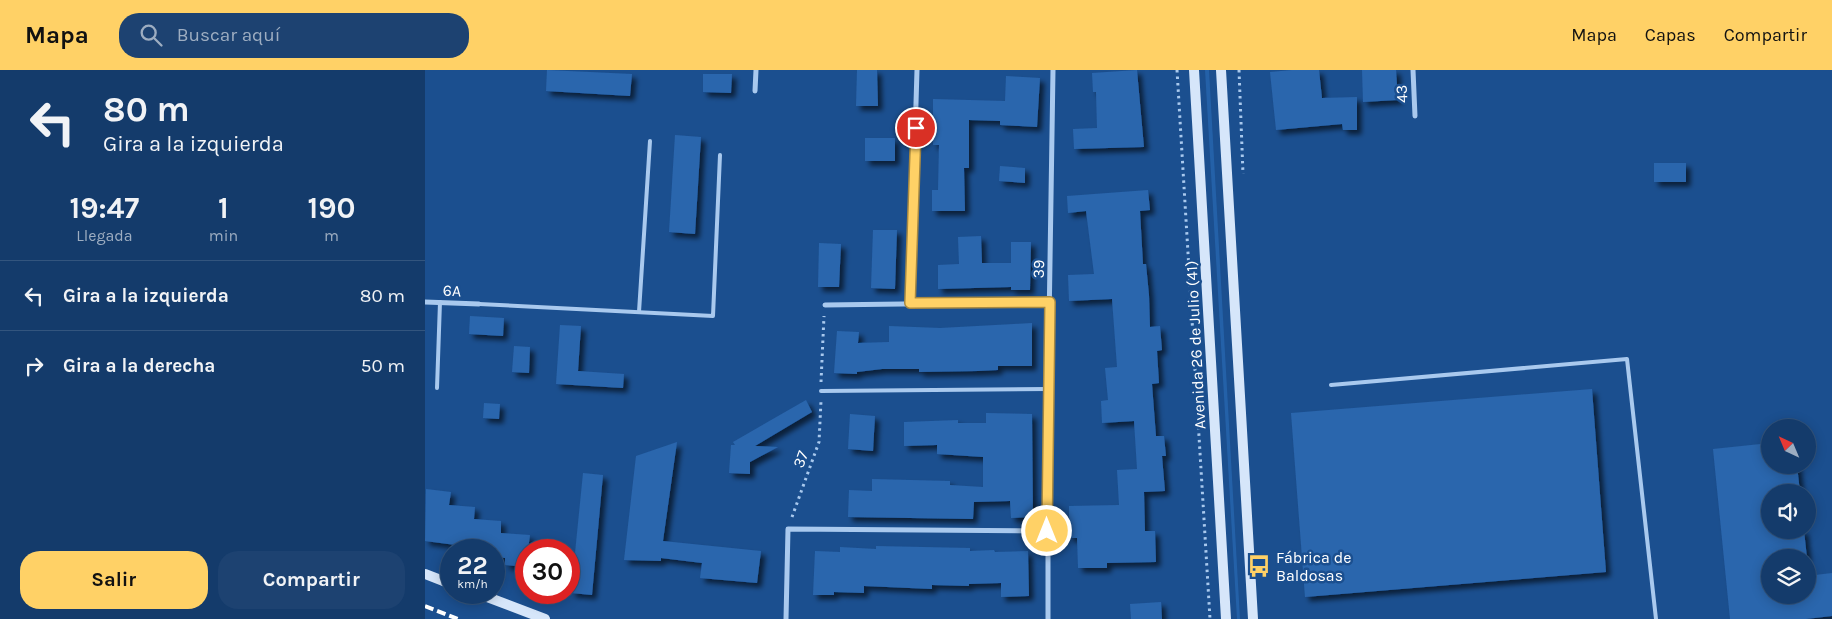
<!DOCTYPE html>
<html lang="es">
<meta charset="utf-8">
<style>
:root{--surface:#143b6b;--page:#1d4271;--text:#f1f3f6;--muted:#9dadc1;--line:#33557e;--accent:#ffd166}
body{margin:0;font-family:Karla,sans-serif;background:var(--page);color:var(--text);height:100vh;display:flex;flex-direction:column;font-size:19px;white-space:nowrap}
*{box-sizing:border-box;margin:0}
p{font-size:16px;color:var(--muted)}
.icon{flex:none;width:28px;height:28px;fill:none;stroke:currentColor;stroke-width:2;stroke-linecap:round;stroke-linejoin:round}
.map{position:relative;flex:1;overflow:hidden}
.side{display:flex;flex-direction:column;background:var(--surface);width:425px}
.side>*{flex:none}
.guide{background:#143b6b;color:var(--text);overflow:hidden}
.needle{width:32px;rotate:316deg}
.buttons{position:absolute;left:1336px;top:349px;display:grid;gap:10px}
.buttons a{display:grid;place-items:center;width:55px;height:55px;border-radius:50%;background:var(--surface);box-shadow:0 2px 12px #0003,0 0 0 1px var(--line);font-size:25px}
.speed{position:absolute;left:15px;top:469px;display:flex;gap:10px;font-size:25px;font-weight:700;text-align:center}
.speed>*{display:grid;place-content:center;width:65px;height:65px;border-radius:50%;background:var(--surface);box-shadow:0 2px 12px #0003,0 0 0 1px var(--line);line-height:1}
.speed small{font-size:12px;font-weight:400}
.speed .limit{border:8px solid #d22;background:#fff;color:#111}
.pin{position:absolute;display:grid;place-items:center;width:42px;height:42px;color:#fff;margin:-21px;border:2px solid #fff;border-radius:50%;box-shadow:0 1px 5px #0007}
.me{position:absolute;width:55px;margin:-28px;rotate:0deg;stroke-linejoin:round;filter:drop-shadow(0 0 4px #0008)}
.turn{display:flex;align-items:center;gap:18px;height:105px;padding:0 20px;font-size:22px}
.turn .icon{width:65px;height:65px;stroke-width:2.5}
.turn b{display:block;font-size:35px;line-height:42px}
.eta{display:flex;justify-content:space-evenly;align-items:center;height:85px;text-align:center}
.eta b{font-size:30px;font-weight:700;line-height:35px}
.button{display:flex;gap:10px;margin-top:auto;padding:10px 20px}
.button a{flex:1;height:58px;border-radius:20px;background:var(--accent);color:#111;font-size:20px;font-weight:700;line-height:58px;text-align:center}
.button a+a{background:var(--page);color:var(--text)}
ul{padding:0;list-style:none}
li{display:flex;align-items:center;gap:15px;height:70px;padding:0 20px;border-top:1px solid var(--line)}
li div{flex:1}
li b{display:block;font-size:19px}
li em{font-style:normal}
header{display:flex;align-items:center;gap:30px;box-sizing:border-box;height:70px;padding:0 25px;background:var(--accent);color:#111}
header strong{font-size:24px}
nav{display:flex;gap:28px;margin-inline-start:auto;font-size:18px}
.search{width:350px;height:45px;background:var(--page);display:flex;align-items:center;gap:12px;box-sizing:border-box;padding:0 18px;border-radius:20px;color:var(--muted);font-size:19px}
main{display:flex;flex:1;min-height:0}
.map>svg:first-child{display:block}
</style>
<header>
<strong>Mapa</strong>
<div class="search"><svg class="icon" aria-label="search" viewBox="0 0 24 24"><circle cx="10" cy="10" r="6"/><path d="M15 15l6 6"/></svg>Buscar aquí</div>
<nav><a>Mapa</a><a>Capas</a><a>Compartir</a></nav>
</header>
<main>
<section class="side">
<div class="guide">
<div class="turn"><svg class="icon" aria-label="left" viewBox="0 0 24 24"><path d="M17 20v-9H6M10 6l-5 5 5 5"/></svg><div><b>80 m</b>Gira a la izquierda</div></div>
</div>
<div class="eta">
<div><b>19:47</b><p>Llegada</p></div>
<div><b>1</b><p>min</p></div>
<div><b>190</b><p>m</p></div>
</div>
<ul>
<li><svg class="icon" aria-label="left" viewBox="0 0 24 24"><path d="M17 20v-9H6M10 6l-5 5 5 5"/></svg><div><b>Gira a la izquierda</b></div><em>80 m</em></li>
<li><svg class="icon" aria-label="right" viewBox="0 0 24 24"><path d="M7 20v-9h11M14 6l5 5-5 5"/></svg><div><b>Gira a la derecha</b></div><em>50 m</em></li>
</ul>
<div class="button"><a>Salir</a><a>Compartir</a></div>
</section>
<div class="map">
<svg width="1407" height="549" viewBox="0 0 1407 549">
<defs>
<filter id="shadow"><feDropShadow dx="4.5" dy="4.5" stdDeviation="2.5" flood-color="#0009"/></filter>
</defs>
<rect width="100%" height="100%" fill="#1b4f8f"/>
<polygon fill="#2461a8" points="780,0 784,0 815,549 812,549"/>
<g fill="#2a66ad" filter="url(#shadow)">
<polygon points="122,0 207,4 205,26 121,21"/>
<polygon points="432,0 452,0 453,36 431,36"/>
<polygon points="712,0 719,77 649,79 648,59 672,58 671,22 668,22 667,3"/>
<polygon points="867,0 894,0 897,28 932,27 932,60 918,60 917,54 851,60 845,2"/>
<polygon points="937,0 971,0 973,30 938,32"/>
<polygon points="278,4 307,4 306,23 278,22"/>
<polygon points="581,6 615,8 612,57 575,55 575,51 544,50 544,98 539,98 540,141 507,141 507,120 513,120 514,75 508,75 508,29 580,31"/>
<polygon points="250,65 276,67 270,164 244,162"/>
<rect x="440" y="68" width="30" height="23"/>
<rect x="1229" y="93" width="32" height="19"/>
<polygon points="575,96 600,98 600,113 574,111"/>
<polygon points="723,120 725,140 715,141 718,194 721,194 724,225 725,257 735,256 737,280 732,281 734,313 727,314 731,366 739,366 741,386 737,386 740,421 719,422 720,461 730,461 731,492 682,493 682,498 653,498 652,468 644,468 644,436 694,435 692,400 712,399 709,351 677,353 676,331 683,330 680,298 692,297 687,229 644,231 643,205 669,204 661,141 643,143 642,126"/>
<polygon points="448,160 472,160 470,219 446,218"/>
<polygon points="556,166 557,193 586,193 586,172 606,172 605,220 586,220 586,217 513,219 513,195 534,194 533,167"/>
<polygon points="394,173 416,174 414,217 393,217"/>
<polygon points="45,246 79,248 78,266 44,264"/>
<polygon points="607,253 607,296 573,296 573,300 553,301 494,302 494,299 457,299 432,302 432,304 409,303 412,261 434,262 433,273 464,272 464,256 515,258"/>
<polygon points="135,255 156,256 153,301 199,304 198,318 131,314"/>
<polygon points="89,276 105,277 104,303 87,302"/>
<polygon points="1167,319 1181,502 880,527 866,343"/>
<polygon points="381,330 387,342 330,376 353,377 325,392 325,404 304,403 306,375 310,375 308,372"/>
<polygon points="59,333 75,334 74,349 58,348"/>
<polygon points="561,343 607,344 608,447 586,448 585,431 549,432 548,449 423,447 424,420 447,421 447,409 525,411 525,415 558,417 558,387 512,384 512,375 479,376 479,352 533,350 533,353 561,353"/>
<polygon points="425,344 450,346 448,381 423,379"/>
<polygon points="252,372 238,471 336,481 332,513 275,508 277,493 236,488 236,491 199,490 211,386"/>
<polygon points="1345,373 1345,395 1372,395 1375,422 1345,422 1345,460 1379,460 1382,488 1345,488 1345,525 1382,525 1382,506 1407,503 1407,546 1381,549 1305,549 1288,379"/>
<polygon points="158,403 178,405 167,525 146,523"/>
<polygon points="1,419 26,422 24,435 50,437 49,449 76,451 76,463 105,465 103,480 101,480 101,497 80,495 80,488 69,487 69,480 0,471"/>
<polygon points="451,476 545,478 545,481 569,480 570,482 603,481 604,526 576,527 576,513 544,514 544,516 507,515 507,519 439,516 439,523 409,522 409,525 388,525 390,481 415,482 415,477 451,479"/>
<polygon points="736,532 737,549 706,549 705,534"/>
</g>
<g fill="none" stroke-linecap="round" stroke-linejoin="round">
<g stroke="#a9c9ee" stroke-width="3" stroke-dasharray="2.5 4" stroke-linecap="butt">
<polyline points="752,0 785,549"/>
<polyline points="814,0 818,104"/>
<polyline points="396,312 399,246"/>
<polyline points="367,447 394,372 396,331"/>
</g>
<g stroke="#a9c9ee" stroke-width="4">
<polyline points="54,234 288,246 295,85"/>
<polyline points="214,242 225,71"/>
<polyline points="906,315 1202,289 1231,549"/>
<polyline points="12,318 15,232"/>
<polyline points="396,321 623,319"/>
</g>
<g stroke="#a9c9ee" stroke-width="5">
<polyline points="988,0 990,46"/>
<polyline points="330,21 331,0"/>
<polyline points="0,232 54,234"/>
<polyline points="485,233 492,0"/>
<polyline points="400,235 625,232"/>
<polyline points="361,549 363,459 621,461"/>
<polyline points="623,549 623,319 628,0"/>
</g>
<g stroke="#d6e6fa" stroke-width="10">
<polyline points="769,0 801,549"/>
<polyline points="796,0 828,549"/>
<polyline points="0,504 26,514"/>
<polyline points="49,522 120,549"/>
</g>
<polyline stroke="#fff" stroke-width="4" stroke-dasharray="9 4" stroke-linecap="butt" points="0,536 33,549"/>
</g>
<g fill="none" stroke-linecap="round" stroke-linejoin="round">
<defs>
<polyline id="route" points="491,58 485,233 625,232 622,461"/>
</defs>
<use href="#route" stroke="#a68842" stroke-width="12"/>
<use href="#route" stroke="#ffd166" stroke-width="9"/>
</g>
<defs>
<symbol id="bus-bare" viewBox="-9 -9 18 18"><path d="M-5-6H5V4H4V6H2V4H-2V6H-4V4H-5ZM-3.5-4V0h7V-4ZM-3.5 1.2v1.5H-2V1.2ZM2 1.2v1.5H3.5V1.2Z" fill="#ffd166" stroke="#1b4f8f" stroke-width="2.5" paint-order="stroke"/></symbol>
</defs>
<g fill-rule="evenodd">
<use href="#bus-bare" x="818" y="480" width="32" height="32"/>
</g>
<g text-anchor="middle" stroke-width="5" stroke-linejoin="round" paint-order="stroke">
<g font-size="16" fill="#fff" stroke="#1b4f8f">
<text transform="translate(976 24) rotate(-93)" y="6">43</text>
<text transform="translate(613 199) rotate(-89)" y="6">39</text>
<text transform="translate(27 220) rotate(3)" y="6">6A</text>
<text transform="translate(770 275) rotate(-93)" y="6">Avenida 26 de Julio (41)</text>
<text transform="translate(375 389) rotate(-70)" y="6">37</text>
</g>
<g font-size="16" fill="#fff" stroke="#1b4f8f" text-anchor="start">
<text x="851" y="493">Fábrica de<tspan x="851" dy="18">Baldosas</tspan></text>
</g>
</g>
</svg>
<div class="buttons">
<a><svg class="needle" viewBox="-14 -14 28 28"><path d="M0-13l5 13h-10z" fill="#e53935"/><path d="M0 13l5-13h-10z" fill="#9dadc1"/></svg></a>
<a><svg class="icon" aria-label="sound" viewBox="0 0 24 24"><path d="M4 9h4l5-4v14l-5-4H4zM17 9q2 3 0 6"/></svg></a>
<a><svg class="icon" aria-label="layers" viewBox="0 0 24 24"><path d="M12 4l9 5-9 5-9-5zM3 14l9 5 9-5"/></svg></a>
</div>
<div class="speed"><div>22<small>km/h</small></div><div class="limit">30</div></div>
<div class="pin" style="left:491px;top:58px;background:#d93025"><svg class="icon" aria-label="arrive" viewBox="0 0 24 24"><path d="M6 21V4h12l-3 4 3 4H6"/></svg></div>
<svg class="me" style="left:622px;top:461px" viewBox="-20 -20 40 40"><circle r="17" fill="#ffd166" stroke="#fff" stroke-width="3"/><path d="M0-11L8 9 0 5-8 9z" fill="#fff"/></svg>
</div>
</main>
